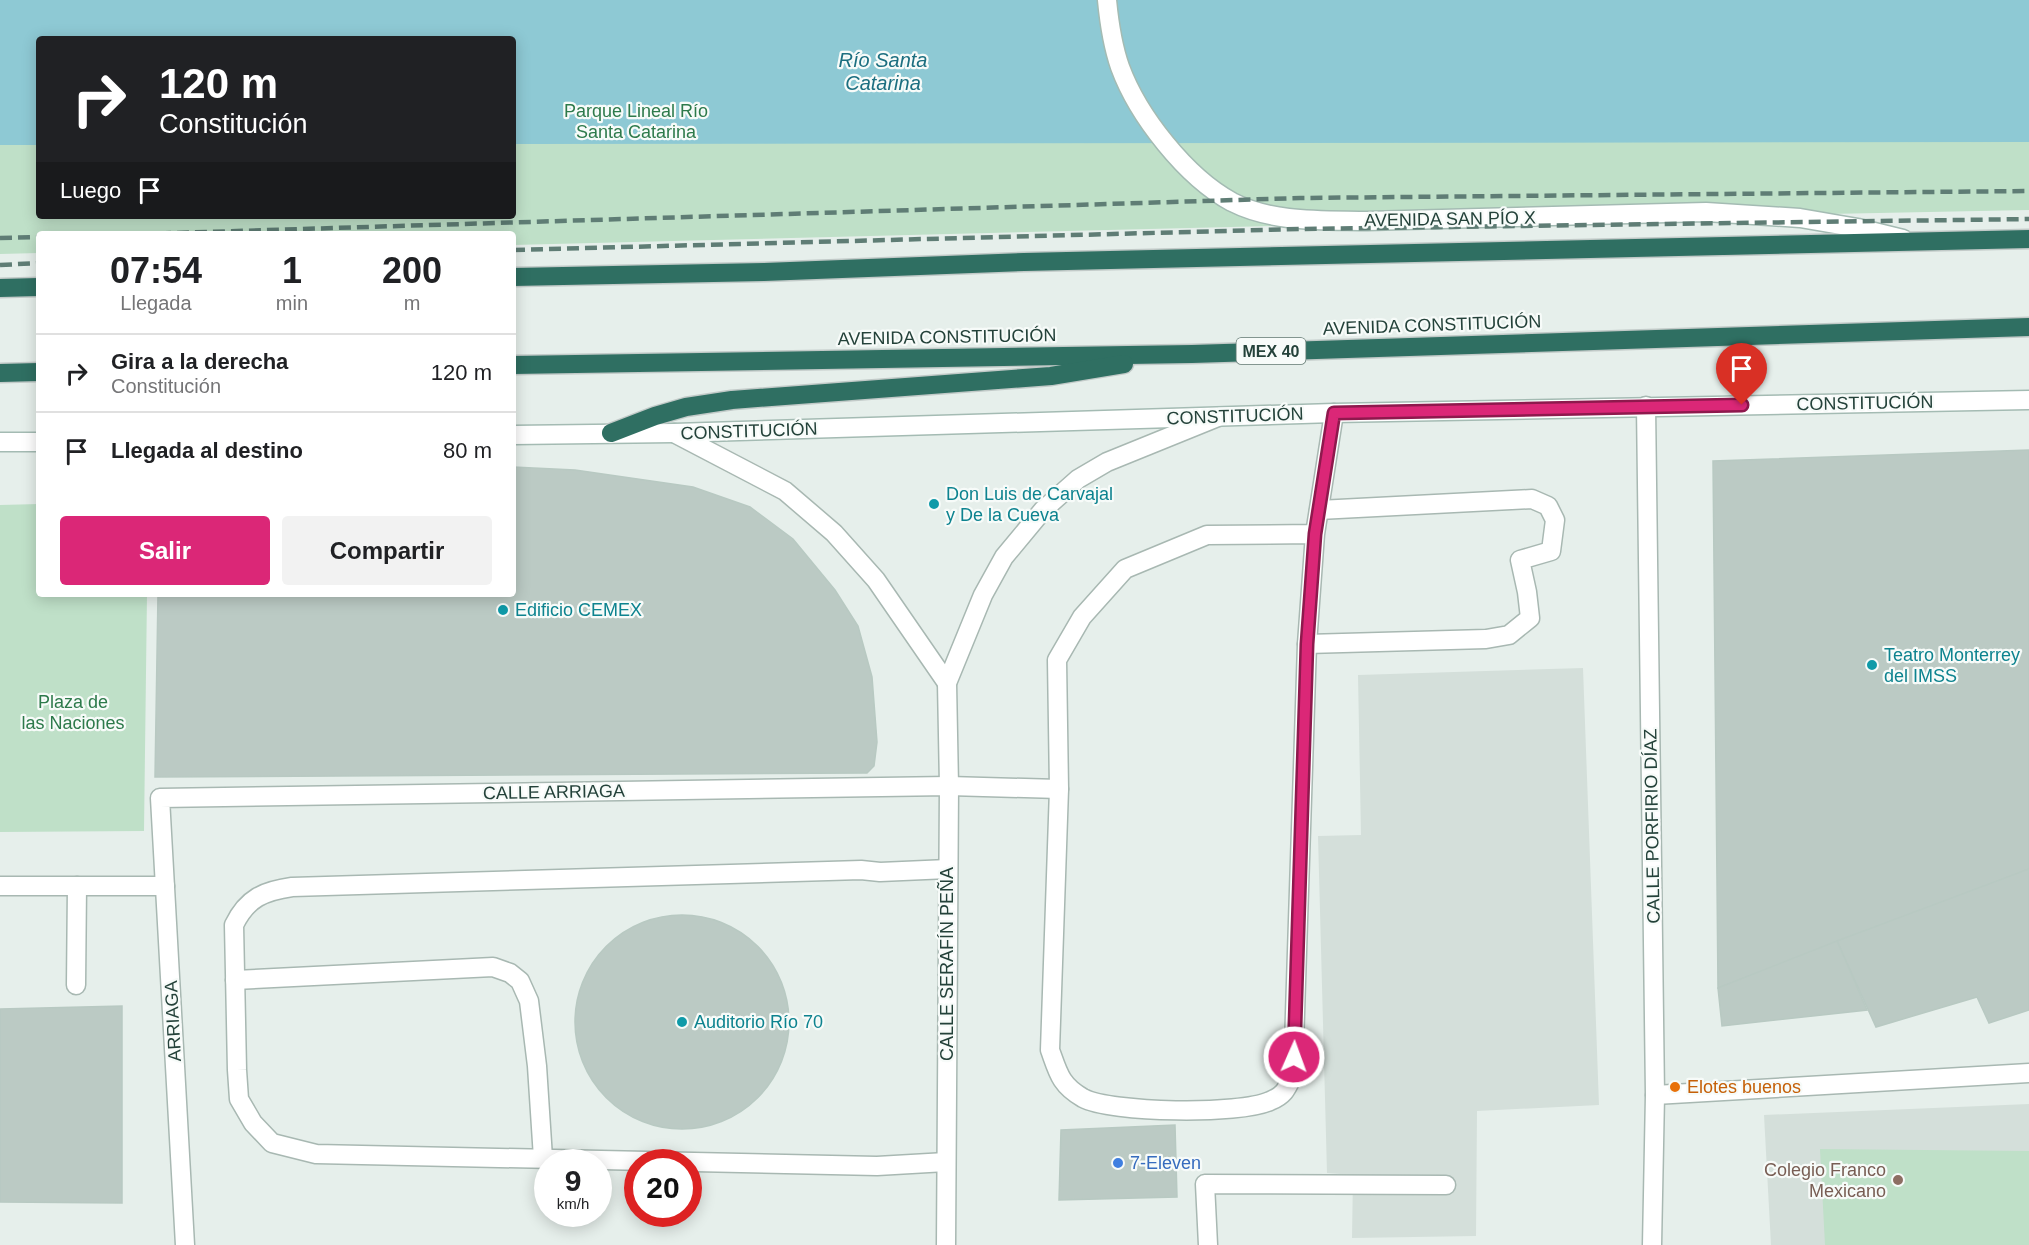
<!DOCTYPE html>
<html lang="es">
<meta charset="utf-8">
<style>
:root{--surface:#fff;--page:#f2f2f2;--text:#202124;--muted:#757577;--line:#e0e0e0;--accent:#db2777}
body{margin:0;font-family:Arial,sans-serif;background:var(--page);color:var(--text);height:100vh;display:flex;flex-direction:column;font-size:22px;white-space:nowrap}
*{box-sizing:border-box;margin:0}
p{font-size:20px;color:var(--muted)}
.icon{flex:none;width:33px;height:33px;fill:none;stroke:currentColor;stroke-width:2;stroke-linecap:round;stroke-linejoin:round}
.map{position:relative;flex:1;overflow:hidden}
.panel{position:absolute;left:36px;top:231px;width:480px;height:366px;display:flex;flex-direction:column;background:var(--surface);border-radius:6px;box-shadow:0 3px 15px #0003}
.panel>*{flex:none}
.top-card{position:absolute;left:36px;top:36px;width:480px;height:183px;border-radius:6px;box-shadow:0 3px 15px #0003;background:#202124;color:#fff;overflow:hidden}
.speed{position:absolute;left:534px;top:1149px;display:flex;gap:12px;font-size:30px;font-weight:700;text-align:center}
.speed>*{display:grid;place-content:center;width:78px;height:78px;border-radius:50%;background:var(--surface);box-shadow:0 3px 15px #0003;line-height:1}
.speed small{font-size:15px;font-weight:400}
.speed .limit{border:9px solid #d22;background:#fff;color:#111}
.pin{position:absolute;display:grid;place-items:center;width:51px;height:51px;color:#fff;margin:-62px -26px;border-radius:50% 50% 50% 0;rotate:-45deg;box-shadow:0 0 6px #0007}
.pin .icon{rotate:45deg}
.me{position:absolute;width:66px;margin:-33px;rotate:2deg;stroke-linejoin:round;filter:drop-shadow(0 0 4px #0008)}
.turn{display:flex;align-items:center;gap:21px;height:126px;padding:0 24px;font-size:27px}
.turn .icon{width:78px;height:78px;stroke-width:2.5}
.turn b{display:block;font-size:42px;line-height:51px}
.then{display:flex;align-items:center;height:57px;padding:0 24px;background:#0003;gap:12px;font-size:22px}
.eta{display:flex;justify-content:space-evenly;align-items:center;height:102px;text-align:center}
.eta b{font-size:36px;font-weight:700;line-height:42px}
.primary-button{display:flex;gap:12px;margin-top:auto;padding:12px 24px}
.primary-button a{flex:1;height:69px;border-radius:6px;background:var(--accent);color:#fff;font-size:24px;font-weight:700;line-height:69px;text-align:center}
.primary-button a+a{background:var(--page);color:var(--text)}
ul{padding:0;list-style:none}
li{display:flex;align-items:center;gap:18px;height:78px;padding:0 24px;border-top:2px solid var(--line)}
li div{flex:1}
li b{display:block;font-size:22px}
li em{font-style:normal}
.map>svg:first-child{display:block}
</style>
<div class="map">
<svg width="2029" height="1245" viewBox="0 0 2029 1245">
<rect width="100%" height="100%" fill="#e6efeb"/>
<g fill="#d4dfda">
<polygon points="1583,668 1599,1105 1477,1111 1476,1236 1352,1238 1353,1175 1327,1173 1318,836 1361,835 1358,675"/>
<polygon points="2029,1104 2029,1245 1771,1245 1764,1115"/>
</g>
<g fill="#bfe0c8" fill-rule="evenodd">
<path d="M 0,0 L 2029,0 L 2029,210 L 1467,221 L 513,245 L 513,234 L 39,234 L 39,253 L 0,254 ZM 39,39 L 513,39 L 513,216 L 39,216 Z"/>
<polygon points="39,504 39,594 147,594 144,831 0,832 0,505"/>
<polygon points="1820,1149 2029,1151 2029,1245 1825,1245"/>
</g>
<polygon fill="#8ec9d4" points="0,0 2029,0 2029,142 513,144 513,39 39,39 39,145 0,145"/>
<g fill="#bbcac4" stroke="#b8c9c2" stroke-width="1.5">
<polygon points="2029,450 2029,869 1718,988 1713,461"/>
<polygon points="513,467 575,470 693,487 750,507 793,539 835,590 858,626 872,677 877,742 874,766 867,773 155,777 158,594 513,594"/>
<polygon points="2029,869 2029,1010 1989,1023 1977,997 1876,1027 1837,941"/>
<circle cx="682" cy="1022" r="107"/>
<polygon points="1837,941 1867,1010 1722,1026 1718,988"/>
<polygon points="122,1006 122,1203 0,1202 0,1009"/>
<polygon points="1175,1125 1177,1197 1059,1200 1061,1130"/>
</g>
<g fill="none" stroke-linecap="round" stroke-linejoin="round">
<defs>
<g id="lane">
<path d="M 1315,534 L 1207,535 L 1125,569 L 1082,617 L 1057,660 L 1059,789 L 1050,1050 C 1058,1072 1060,1085 1083,1098 C 1111,1113 1240,1115 1270,1101 C 1285,1095 1287,1088 1293,1075 L 1307,644 L 1315,534 L 1334,413"/>
<polyline points="1307,644 1486,639 1509,635 1530,618 1527,592 1520,560 1551,551 1555,520 1548,506 1532,499 1319,510"/>
<polyline points="0,886 165,886"/>
<polyline points="235,980 493,967 510,973 520,981 529,1001 537,1066 543,1158"/>
<polyline points="76,985 77,886"/>
<path d="M 946,1162 L 877,1166 L 316,1154 L 272,1143 L 253,1123 L 239,1099 L 237,1070 L 234,925 C 247,898 264,891 292,887 L 861,870 L 880,872 L 948,869"/>
<polyline points="185,1245 160,798 949,786 1059,789"/>
<polyline points="1208,1245 1205,1184 1446,1185"/>
</g>
<g id="street">
<polyline points="1646,406 1655,1095 1652,1245"/>
<polyline points="674,433 785,491 834,533 876,580 947,683"/>
<polyline points="1655,1095 2029,1073"/>
<polyline points="946,1245 949,786 947,683 983,595 1004,557 1043,510 1078,479 1107,462 1218,417"/>
</g>
<g id="secondary">
<path d="M 1107,0 C 1109,21 1113,47 1120,67 C 1138,116 1186,177 1232,202 C 1273,223 1323,220 1367,221 L 1706,212 L 1800,218 L 1858,228 L 1903,239"/>
<polyline points="513,435 674,433 1334,413 2029,400"/>
<polyline points="0,442 39,442"/>
</g>
<g id="highway">
<polyline points="513,277 764,272 1024,262 2029,239"/>
<polyline points="0,288 39,287"/>
<polyline points="513,365 1192,354 2029,327"/>
<polyline points="0,373 39,372"/>
<polyline points="611,433 655,416 686,407 732,400 1051,376 1124,364"/>
</g>
</defs>
<use href="#lane" stroke="#a8b8b2" stroke-width="21"/>
<use href="#street" stroke="#a8b8b2" stroke-width="21"/>
<use href="#secondary" stroke="#a4bbb3" stroke-width="21"/>
<use href="#highway" stroke="#c2cac8" stroke-width="21"/>
<use href="#lane" stroke="#fff" stroke-width="18"/>
<use href="#street" stroke="#fff" stroke-width="18"/>
<use href="#secondary" stroke="#fff" stroke-width="18"/>
<use href="#highway" stroke="#2f6f62" stroke-width="18"/>
<g stroke="#5f7d75" stroke-width="4.5" stroke-dasharray="12 6" stroke-linecap="butt">
<polyline points="141,234 1300,198 2029,191"/>
<polyline points="0,238 39,237"/>
<polyline points="513,250 1300,229 2029,219"/>
<polyline points="0,265 39,263"/>
</g>
</g>
<g fill="none" stroke-linecap="round" stroke-linejoin="round">
<defs>
<polyline id="route" points="1294,1057 1307,644 1315,534 1334,413 1742,405"/>
</defs>
<use href="#route" stroke="#8e194d" stroke-width="15"/>
<use href="#route" stroke="#db2777" stroke-width="10"/>
</g>
<g fill="#0f9aa8" stroke="#f7fbf9" stroke-width="2">
<circle cx="934" cy="504" r="6"/>
<circle cx="503" cy="610" r="6"/>
<circle cx="1872" cy="665" r="6"/>
<circle cx="682" cy="1022" r="6"/>
</g>
<circle fill="#e8710a" stroke="#f7fbf9" stroke-width="2" cx="1675" cy="1087" r="6"/>
<circle fill="#3f7fe0" stroke="#f7fbf9" stroke-width="2" cx="1118" cy="1163" r="6"/>
<circle fill="#8d6e63" stroke="#f7fbf9" stroke-width="2" cx="1898" cy="1180" r="6"/>
<g text-anchor="middle" stroke-width="4.5" stroke-linejoin="round" paint-order="stroke">
<rect fill="#f7fbf9" stroke="#637a73" stroke-width="1.5" x="1236.5" y="338" width="69" height="26" rx="4.5"/>
<g font-size="16" font-weight="bold" fill="#24423a">
<text x="1271" y="357">MEX 40</text>
</g>
<g font-size="18" fill="#2d7a4b" stroke="#f7fbf9">
<text x="636" y="117">Parque Lineal Río<tspan x="636" dy="21">Santa Catarina</tspan></text>
<text x="73" y="708">Plaza de<tspan x="73" dy="21">las Naciones</tspan></text>
</g>
<g font-size="18" fill="#24423a" stroke="#f7fbf9">
<text transform="translate(1450 219) rotate(-1)" y="6">AVENIDA SAN PÍO X</text>
<text transform="translate(1432 325) rotate(-2)" y="6">AVENIDA CONSTITUCIÓN</text>
<text transform="translate(947 337) rotate(-1)" y="6">AVENIDA CONSTITUCIÓN</text>
<text transform="translate(1865 403) rotate(-1)" y="6">CONSTITUCIÓN</text>
<text transform="translate(1235 416) rotate(-2)" y="6">CONSTITUCIÓN</text>
<text transform="translate(749 431) rotate(-2)" y="6">CONSTITUCIÓN</text>
<text transform="translate(554 792) rotate(-1)" y="6">CALLE ARRIAGA</text>
<text transform="translate(1652 826) rotate(-91)" y="6">CALLE PORFIRIO DÍAZ</text>
<text transform="translate(947 964) rotate(-90)" y="6">CALLE SERAFÍN PEÑA</text>
<text transform="translate(173 1021) rotate(-93)" y="6">ARRIAGA</text>
</g>
<g font-size="18" fill="#0d838f" stroke="#f7fbf9" text-anchor="start">
<text x="946" y="500">Don Luis de Carvajal<tspan x="946" dy="21">y De la Cueva</tspan></text>
<text x="515" y="616">Edificio CEMEX</text>
<text x="1884" y="661">Teatro Monterrey<tspan x="1884" dy="21">del IMSS</tspan></text>
<text x="694" y="1028">Auditorio Río 70</text>
</g>
<g font-size="18" fill="#c56008" stroke="#f7fbf9" text-anchor="start">
<text x="1687" y="1093">Elotes buenos</text>
</g>
<g font-size="18" fill="#366cbe" stroke="#f7fbf9" text-anchor="start">
<text x="1130" y="1169">7-Eleven</text>
</g>
<g font-size="18" fill="#785e54" stroke="#f7fbf9" text-anchor="end">
<text x="1886" y="1176">Colegio Franco<tspan x="1886" dy="21">Mexicano</tspan></text>
</g>
<g font-size="20" font-style="italic" fill="#1c6f80" stroke="#f7fbf9">
<text x="883" y="67">Río Santa<tspan x="883" dy="23">Catarina</tspan></text>
</g>
</g>
</svg>
<div class="speed"><div>9<small>km/h</small></div><div class="limit">20</div></div>
<div class="pin" style="left:1742px;top:405px;background:#d93025"><svg class="icon" aria-label="arrive" viewBox="0 0 24 24"><path d="M6 21V4h12l-3 4 3 4H6"/></svg></div>
<svg class="me" style="left:1294px;top:1057px" viewBox="-20 -20 40 40"><circle r="17" fill="#db2777" stroke="#fff" stroke-width="3"/><path d="M0-11L8 9 0 5-8 9z" fill="#fff"/></svg>
<div class="top-card">
<div class="turn"><svg class="icon" aria-label="right" viewBox="0 0 24 24"><path d="M7 20v-9h11M14 6l5 5-5 5"/></svg><div><b>120 m</b>Constitución</div></div>
<div class="then">Luego<svg class="icon" aria-label="arrive" viewBox="0 0 24 24"><path d="M6 21V4h12l-3 4 3 4H6"/></svg></div>
</div>
<section class="panel">
<div class="eta">
<div><b>07:54</b><p>Llegada</p></div>
<div><b>1</b><p>min</p></div>
<div><b>200</b><p>m</p></div>
</div>
<ul>
<li><svg class="icon" aria-label="right" viewBox="0 0 24 24"><path d="M7 20v-9h11M14 6l5 5-5 5"/></svg><div><b>Gira a la derecha</b><p>Constitución</p></div><em>120 m</em></li>
<li><svg class="icon" aria-label="arrive" viewBox="0 0 24 24"><path d="M6 21V4h12l-3 4 3 4H6"/></svg><div><b>Llegada al destino</b></div><em>80 m</em></li>
</ul>
<div class="primary-button"><a>Salir</a><a>Compartir</a></div>
</section>
</div>
